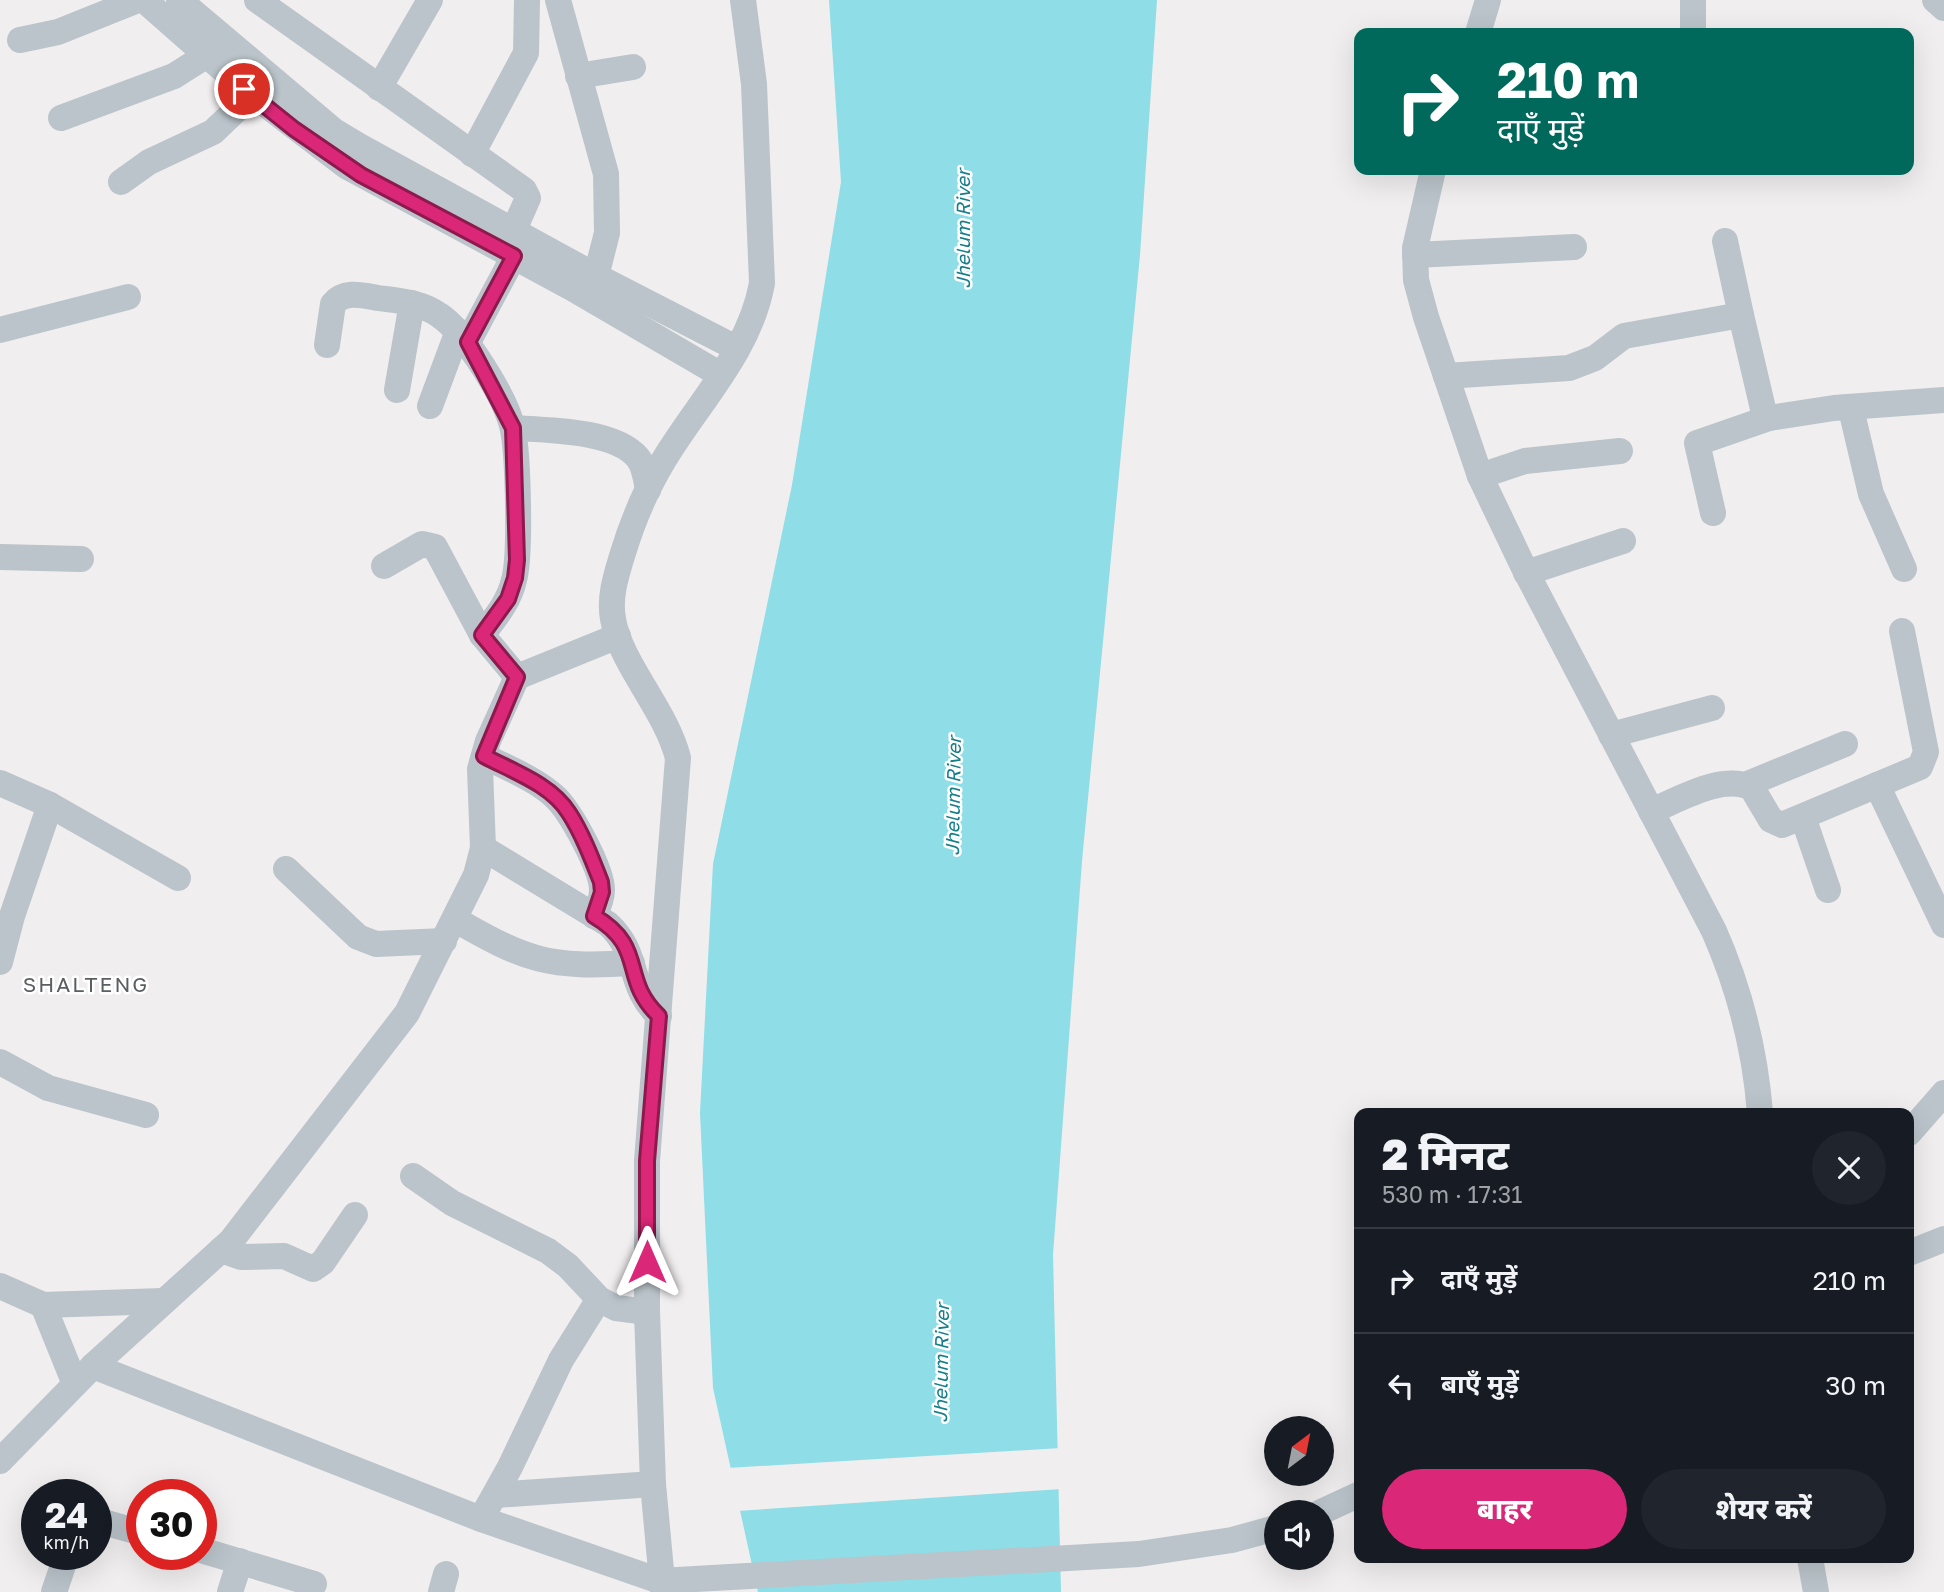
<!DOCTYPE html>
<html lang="hi">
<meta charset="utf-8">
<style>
:root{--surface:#171b24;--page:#20242c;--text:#f1f3f6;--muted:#9ea1a6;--line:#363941;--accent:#db2777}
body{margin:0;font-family:"Golos Text","Noto Sans Devanagari",sans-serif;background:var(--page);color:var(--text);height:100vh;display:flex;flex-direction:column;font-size:26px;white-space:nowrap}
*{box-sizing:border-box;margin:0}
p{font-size:23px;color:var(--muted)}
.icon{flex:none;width:38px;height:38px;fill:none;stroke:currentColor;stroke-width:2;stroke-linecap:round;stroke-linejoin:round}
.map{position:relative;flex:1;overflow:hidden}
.drawer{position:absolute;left:1354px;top:1108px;width:560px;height:455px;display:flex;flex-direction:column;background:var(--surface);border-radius:14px;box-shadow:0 7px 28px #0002}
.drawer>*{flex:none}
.hud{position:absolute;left:1354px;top:28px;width:560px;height:147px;border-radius:14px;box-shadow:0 7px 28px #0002;background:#00695c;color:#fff;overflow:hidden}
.needle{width:46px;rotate:32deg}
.buttons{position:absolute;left:1264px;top:1416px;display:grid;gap:14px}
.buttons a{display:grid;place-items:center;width:70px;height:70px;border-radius:50%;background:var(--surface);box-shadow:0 7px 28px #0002;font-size:35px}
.speed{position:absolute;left:21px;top:1479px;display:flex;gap:14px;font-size:35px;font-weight:700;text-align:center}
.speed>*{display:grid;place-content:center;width:91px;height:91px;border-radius:50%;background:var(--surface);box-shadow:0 7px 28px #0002;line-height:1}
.speed small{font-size:18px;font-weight:400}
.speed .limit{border:10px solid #d22;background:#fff;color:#111}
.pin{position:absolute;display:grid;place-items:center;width:60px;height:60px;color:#fff;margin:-30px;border:4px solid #fff;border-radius:50%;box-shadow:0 2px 7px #0007}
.me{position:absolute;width:77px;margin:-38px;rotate:0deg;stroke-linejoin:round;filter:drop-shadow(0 0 5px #0008)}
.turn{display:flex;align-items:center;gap:24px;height:147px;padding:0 28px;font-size:32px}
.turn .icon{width:91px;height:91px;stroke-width:2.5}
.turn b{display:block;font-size:49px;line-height:60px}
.round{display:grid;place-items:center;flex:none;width:74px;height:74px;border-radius:37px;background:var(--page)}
.head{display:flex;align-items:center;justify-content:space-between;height:119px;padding:0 28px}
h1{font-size:42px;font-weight:800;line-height:52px}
.action{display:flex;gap:14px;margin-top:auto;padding:14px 28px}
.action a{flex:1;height:80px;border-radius:42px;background:var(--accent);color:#fff;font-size:28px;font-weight:800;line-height:80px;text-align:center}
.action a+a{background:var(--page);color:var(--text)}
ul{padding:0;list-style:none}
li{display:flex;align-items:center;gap:21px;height:105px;padding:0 28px;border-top:2px solid var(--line)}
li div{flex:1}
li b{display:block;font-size:26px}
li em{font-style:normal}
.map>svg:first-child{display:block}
</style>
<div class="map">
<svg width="1944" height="1592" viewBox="0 0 1944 1592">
<rect width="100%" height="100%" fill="#f0eeee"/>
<polygon fill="#8edde7" points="829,0 1157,0 1140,255 1082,861 1053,1255 1061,1592 758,1592 713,1388 700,1113 713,864 792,485 841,182"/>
<polygon fill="#f0eeee" points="1061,1448 1062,1489 737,1511 727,1468"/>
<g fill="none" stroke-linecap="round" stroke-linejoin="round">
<g stroke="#bac4ca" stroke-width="26">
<polyline points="144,0 244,88 346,166 572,288 721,375"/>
<polyline points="179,0 334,131 359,146 596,276 736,348"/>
<polyline points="257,0 524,190 528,198 513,232"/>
<polyline points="558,0 606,174 607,233 596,276"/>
<polyline points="1693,0 1693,33"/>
<polyline points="1935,0 1944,8"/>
<polyline points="1478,33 1488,0"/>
<polyline points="20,40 58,32 138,0"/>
<polyline points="578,76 633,67"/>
<polyline points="379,88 430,0"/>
<polyline points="61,118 174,76 207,55"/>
<polyline points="472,154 526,53 527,0"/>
<path d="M 1433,170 L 1415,248 L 1416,280 L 1426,317 L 1480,476 L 1523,566 L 1714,931 C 1740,990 1755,1049 1760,1113"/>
<polyline points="121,182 149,162 213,132 252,95"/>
<polyline points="1725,241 1741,315"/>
<polyline points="1415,255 1574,247"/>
<polyline points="0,330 128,297"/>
<polyline points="468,342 514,256"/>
<path d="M 327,345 L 333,304 C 344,290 362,295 378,298 C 399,301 421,302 439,315 C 465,332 507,399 513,430 C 518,457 521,555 514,580 C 509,602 495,618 482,635"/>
<polyline points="1446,376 1569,368 1595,358 1624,336 1741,315 1764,413 1769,418 1834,408 1944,400"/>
<polyline points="397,390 412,303"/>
<polyline points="430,406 458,331"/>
<polyline points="1851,409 1871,494 1904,569"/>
<path d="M 513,428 C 547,430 615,430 638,458 C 645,467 646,480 648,490"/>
<polyline points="1480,476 1525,461 1620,451"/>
<polyline points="1713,513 1697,443 1769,418"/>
<polyline points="0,557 81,559"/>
<polyline points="384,566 422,544 435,547 482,635 517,677"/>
<polyline points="1526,573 1623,541"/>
<polyline points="1611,735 1712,708"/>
<path d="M 484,756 C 507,768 534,778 554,796 C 570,810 602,869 602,890 C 602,899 598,908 594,916"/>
<polyline points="0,783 50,805 178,878"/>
<polyline points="1745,785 1845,744"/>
<polyline points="1877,785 1944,925"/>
<path d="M 1651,811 C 1679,800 1722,773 1752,788 L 1771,820 L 1782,825 L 1920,767 L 1926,752 L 1902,631"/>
<polyline points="1803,817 1828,890"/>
<path d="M 483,848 L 608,924 C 641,954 626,985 659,1016"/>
<polyline points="286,869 358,937 376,944 444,941"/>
<path d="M 456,920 C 527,961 549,968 632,963"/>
<polyline points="0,962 12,916 50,805"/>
<polyline points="0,1062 48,1088 146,1115"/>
<polyline points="1909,1133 1944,1093"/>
<polyline points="413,1176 452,1203 548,1251 568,1266 599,1299 616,1308 647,1312"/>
<polyline points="221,1250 241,1257 284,1256 313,1269 323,1262 355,1215"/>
<polyline points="1909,1253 1944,1239"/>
<polyline points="0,1286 43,1305 163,1301"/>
<polyline points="43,1305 75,1384"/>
<polyline points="93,1366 481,1519 660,1581 1139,1554 1232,1540 1276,1528"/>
<polyline points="0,1461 93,1366 231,1241 407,1013 476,875 483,848 480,769 488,741 517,677 618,636"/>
<polyline points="495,1495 653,1484"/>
<polyline points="1321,1512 1360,1494"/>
<polyline points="481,1519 510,1467 561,1360 599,1299"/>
<polyline points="96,1520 142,1533"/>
<polyline points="201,1550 314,1584"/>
<polyline points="1810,1558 1816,1592"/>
<polyline points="54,1592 67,1554"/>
<polyline points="230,1592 240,1561"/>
<polyline points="441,1592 446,1574"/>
<path d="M 663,1592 L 653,1484 L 647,1312 L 647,1161 L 678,758 C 666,710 620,663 613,619 C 609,597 616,576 622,556 C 632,523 644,493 662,463 C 696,405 750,352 762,283 L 754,84 L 743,0"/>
</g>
</g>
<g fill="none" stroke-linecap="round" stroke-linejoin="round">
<defs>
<path id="route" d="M 244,89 L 294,129 L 361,175 L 514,256 L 468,342 L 513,428 L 517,560 L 515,578 L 508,599 L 482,635 L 517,677 L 484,756 C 512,771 551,784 569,813 C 582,833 592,859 601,882 L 602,892 L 594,916 C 648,948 619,978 659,1016 L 647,1161 L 647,1262"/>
</defs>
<use href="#route" stroke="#8e194d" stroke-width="18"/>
<use href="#route" stroke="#db2777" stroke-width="12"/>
</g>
<g text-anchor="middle" stroke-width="5" stroke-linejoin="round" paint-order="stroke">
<g font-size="19" font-style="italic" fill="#147e8b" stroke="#fff">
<text transform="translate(963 229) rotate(-90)" y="7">Jhelum River</text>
<text transform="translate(953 796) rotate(-89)" y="7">Jhelum River</text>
<text transform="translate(941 1363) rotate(-89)" y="7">Jhelum River</text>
</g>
<g font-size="21" letter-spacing="2" fill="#5b5f62" stroke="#fff">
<text x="86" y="992">SHALTENG</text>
</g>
</g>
</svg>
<div class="buttons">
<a><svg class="needle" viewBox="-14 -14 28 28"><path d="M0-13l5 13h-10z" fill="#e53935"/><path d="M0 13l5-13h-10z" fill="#9ea1a6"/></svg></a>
<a><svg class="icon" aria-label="sound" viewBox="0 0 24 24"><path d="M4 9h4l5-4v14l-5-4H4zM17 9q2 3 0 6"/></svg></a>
</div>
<div class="speed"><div>24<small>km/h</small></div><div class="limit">30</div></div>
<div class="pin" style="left:244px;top:89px;background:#d93025"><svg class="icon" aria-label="arrive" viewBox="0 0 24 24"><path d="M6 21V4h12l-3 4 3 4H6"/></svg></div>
<svg class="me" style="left:647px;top:1262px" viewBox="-20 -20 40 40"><path d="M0-17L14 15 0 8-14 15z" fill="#db2777" stroke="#fff" stroke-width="4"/></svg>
<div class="hud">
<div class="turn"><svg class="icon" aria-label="right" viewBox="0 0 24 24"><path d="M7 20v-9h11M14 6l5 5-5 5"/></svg><div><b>210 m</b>दाएँ मुड़ें</div></div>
</div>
<section class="drawer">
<div class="head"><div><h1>2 मिनट</h1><p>530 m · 17:31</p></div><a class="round"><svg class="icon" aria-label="close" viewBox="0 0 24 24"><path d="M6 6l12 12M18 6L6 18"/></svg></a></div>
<ul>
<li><svg class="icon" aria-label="right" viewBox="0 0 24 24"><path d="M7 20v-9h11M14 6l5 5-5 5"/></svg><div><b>दाएँ मुड़ें</b></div><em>210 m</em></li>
<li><svg class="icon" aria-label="left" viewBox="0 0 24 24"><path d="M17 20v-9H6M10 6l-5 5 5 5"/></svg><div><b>बाएँ मुड़ें</b></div><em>30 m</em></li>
</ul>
<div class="action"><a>बाहर</a><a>शेयर करें</a></div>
</section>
</div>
